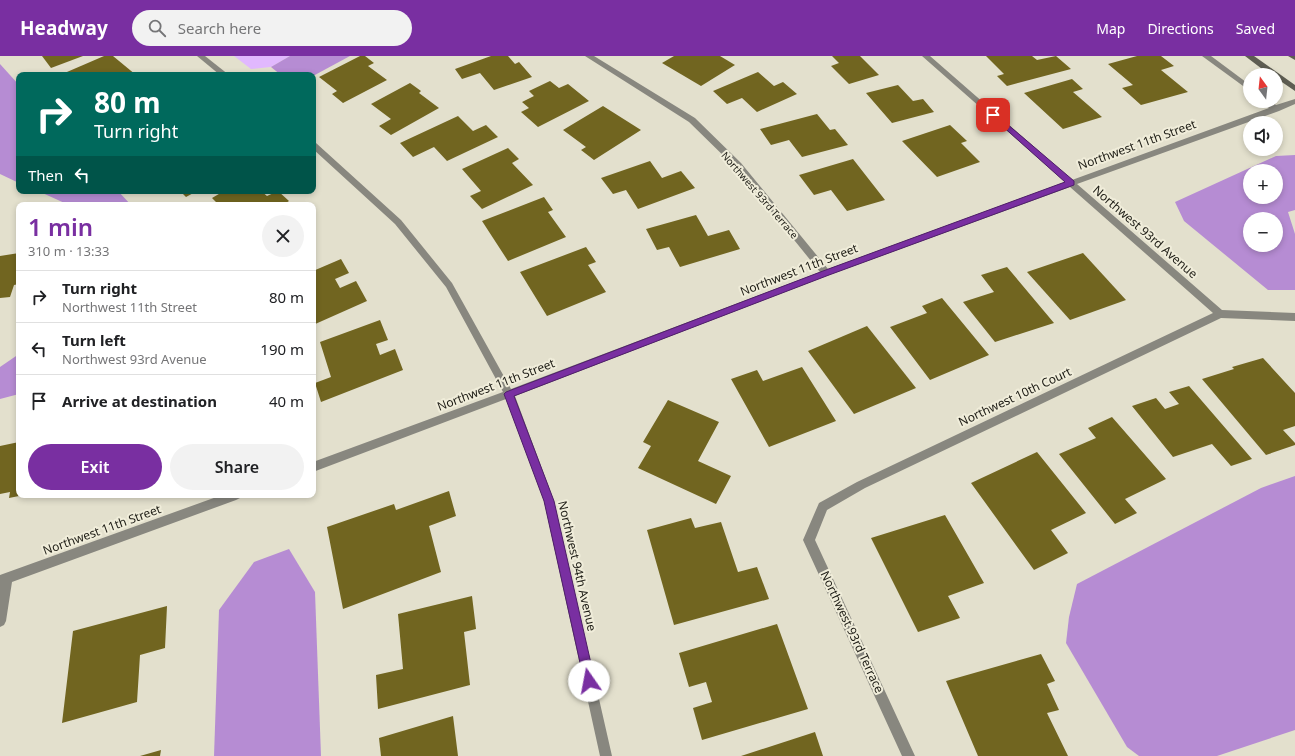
<!DOCTYPE html>
<meta charset="utf-8">
<style>
:root{--surface:#fff;--page:#f2f2f2;--text:#202124;--muted:#757577;--line:#e0e0e0;--accent:#792fa1}
body{margin:0;font-family:"Noto Sans",sans-serif;background:var(--page);color:var(--text);height:100vh;display:flex;flex-direction:column;font-size:15px;white-space:nowrap}
*{box-sizing:border-box;margin:0}
p{font-size:13px;color:var(--muted)}
.icon{flex:none;width:22px;height:22px;fill:none;stroke:currentColor;stroke-width:2;stroke-linecap:round;stroke-linejoin:round}
.map{position:relative;flex:1;overflow:hidden}
.sheet{position:absolute;left:16px;top:146px;width:300px;height:296px;display:flex;flex-direction:column;background:var(--surface);border-radius:8px;box-shadow:0 2px 6px #0003}
.sheet>*{flex:none}
.hud{position:absolute;left:16px;top:16px;width:300px;height:122px;border-radius:8px;box-shadow:0 2px 6px #0003;background:#00695c;color:#fff;overflow:hidden}
.needle{width:26px;rotate:345deg}
.tools{position:absolute;left:1243px;top:12px;display:grid;gap:8px}
.tools a{display:grid;place-items:center;width:40px;height:40px;border-radius:50%;background:var(--surface);box-shadow:0 2px 6px #0003;font-size:20px}
.pin{position:absolute;display:grid;place-items:center;width:34px;height:34px;color:#fff;margin:-17px;border-radius:8px;box-shadow:0 2px 6px #0006}
.me{position:absolute;width:44px;margin:-22px;rotate:348deg;stroke-linejoin:round;filter:drop-shadow(0 0 3px #0008)}
.turn{display:flex;align-items:center;gap:14px;height:84px;padding:0 12px;font-size:18px}
.turn .icon{width:52px;height:52px;stroke-width:2.5}
.turn b{display:block;font-size:28px;line-height:34px}
.then{display:flex;align-items:center;height:38px;padding:0 12px;background:#0003;gap:8px;font-size:15px}
.round{display:grid;place-items:center;flex:none;width:42px;height:42px;border-radius:21px;background:var(--page)}
.summary{display:flex;align-items:center;justify-content:space-between;height:68px;padding:0 12px}
h1{font-size:24px;font-weight:600;line-height:30px;color:var(--accent)}
.primary-button{display:flex;gap:8px;margin-top:auto;padding:8px 12px}
.primary-button a{flex:1;height:46px;border-radius:24px;background:var(--accent);color:#fff;font-size:16px;font-weight:600;line-height:46px;text-align:center}
.primary-button a+a{background:var(--page);color:var(--text)}
ul{padding:0;list-style:none}
li{display:flex;align-items:center;gap:12px;height:52px;padding:0 12px;border-top:1px solid var(--line)}
li div{flex:1}
li b{display:block;font-size:15px}
li em{font-style:normal}
header{display:flex;align-items:center;gap:24px;box-sizing:border-box;height:56px;padding:0 20px;background:var(--accent);color:#fff}
header strong{font-size:19px}
nav{display:flex;gap:22px;margin-inline-start:auto;font-size:14px}
.search{width:280px;height:36px;background:var(--page);display:flex;align-items:center;gap:10px;box-sizing:border-box;padding:0 14px;border-radius:22px;color:var(--muted);font-size:15px}
.map>svg:first-child{display:block}
</style>
<header>
<strong>Headway</strong>
<div class="search"><svg class="icon" aria-label="search" viewBox="0 0 24 24"><circle cx="10" cy="10" r="6"/><path d="M15 15l6 6"/></svg>Search here</div>
<nav><a>Map</a><a>Directions</a><a>Saved</a></nav>
</header>
<div class="map">
<svg width="1295" height="700" viewBox="0 0 1295 700">
<rect width="100%" height="100%" fill="#e3e0cd"/>
<polygon fill="#e1b8fe" points="234,0 290,0 271,11 251,13"/>
<g fill="#b68cd3" fill-rule="evenodd">
<polygon points="290,0 350,0 313,20 281,19 271,11"/>
<polygon points="0,8 19,29 19,127 0,118"/>
<path d="M 1295,99 L 1295,154 L 1288,156 L 1295,178 L 1295,234 L 1268,234 L 1184,165 L 1175,146 L 1276,100 ZM 1250,115 L 1276,115 L 1276,141 L 1250,141 ZM 1250,163 L 1276,163 L 1276,189 L 1250,189 Z"/>
<polygon points="38,135 118,135 131,149 69,149"/>
<polygon points="19,298 19,338 0,343 0,311"/>
<polygon points="1295,420 1295,674 1217,700 1139,700 1127,691 1066,587 1069,561 1077,528 1261,432"/>
<polygon points="289,493 315,536 321,700 214,700 219,554 254,506"/>
</g>
<g fill="#716520">
<polygon points="42,0 83,0 51,12"/>
<polygon points="104,0 113,0 136,19 60,19"/>
<polygon points="360,0 365,0 374,7 368,10 387,24 343,47 332,38 337,35 319,21"/>
<polygon points="491,0 508,0 515,8 519,6 532,21 494,34 480,17 462,23 455,13"/>
<polygon points="674,0 720,0 735,9 701,30 662,7"/>
<polygon points="832,0 860,0 879,19 849,28 831,10 839,7"/>
<polygon points="986,0 1032,0 1037,4 1056,0 1071,13 1007,30 997,20 1004,18"/>
<polygon points="1137,0 1161,0 1174,10 1161,14 1188,36 1141,49 1122,32 1133,29 1108,8"/>
<polygon points="758,16 774,30 783,26 797,38 757,56 742,42 727,48 713,35"/>
<polygon points="1072,23 1083,33 1073,36 1102,61 1063,73 1024,37"/>
<polygon points="550,25 559,32 568,28 589,45 538,71 521,56 529,52 522,46 534,40 529,35"/>
<polygon points="410,27 421,35 419,37 439,52 391,79 379,70 391,63 371,48"/>
<polygon points="898,29 913,45 923,43 934,56 892,67 866,37"/>
<polygon points="603,50 641,74 594,104 581,94 586,91 563,74"/>
<polygon points="817,58 830,74 835,73 848,89 802,101 789,84 771,89 760,73"/>
<polygon points="458,60 473,75 486,69 498,81 447,105 434,91 413,101 400,87"/>
<polygon points="950,69 967,85 961,87 980,106 937,121 902,85"/>
<polygon points="508,92 519,103 512,107 533,129 482,153 470,140 481,135 462,113"/>
<polygon points="853,103 885,144 847,155 831,134 814,139 799,119"/>
<polygon points="650,105 662,122 681,115 695,132 638,153 626,134 613,138 601,122"/>
<polygon points="180,135 197,135 186,141"/>
<polygon points="224,135 261,135 267,140 278,135 289,145 283,149 219,149 212,142"/>
<polygon points="544,141 553,154 548,156 566,181 508,205 482,165"/>
<polygon points="696,159 708,180 729,174 740,193 680,211 669,191 657,194 646,173"/>
<polygon points="586,191 596,206 588,209 606,236 547,260 520,216"/>
<polygon points="19,197 19,228 14,229 10,241 0,242 0,200"/>
<polygon points="1083,197 1126,244 1070,264 1027,216"/>
<polygon points="341,203 349,217 335,223 340,232 356,225 367,245 313,269 313,215"/>
<polygon points="1007,211 1054,267 995,286 963,246 994,236 981,219"/>
<polygon points="942,242 989,299 930,324 890,271 927,257 922,250"/>
<polygon points="380,264 388,284 376,288 380,299 395,293 403,314 321,346 315,327 331,321 320,286"/>
<polygon points="867,270 916,332 854,358 808,295"/>
<polygon points="1263,302 1295,337 1295,370 1283,374 1295,387 1295,389 1266,399 1202,323 1234,313 1232,311"/>
<polygon points="802,311 836,365 769,391 731,323 757,314 763,325"/>
<polygon points="1189,330 1252,403 1231,410 1212,388 1173,401 1132,350 1156,342 1165,353 1179,348 1169,336"/>
<polygon points="668,344 719,366 698,405 731,420 716,448 638,412 651,390 643,386"/>
<polygon points="1112,361 1166,423 1125,443 1137,457 1115,468 1059,398 1096,382 1088,372"/>
<polygon points="19,386 19,440 9,442 10,436 0,438 0,390"/>
<polygon points="1037,396 1086,457 1051,474 1068,497 1034,514 971,427"/>
<polygon points="449,435 456,460 429,470 441,516 343,553 327,471 394,448 396,454"/>
<polygon points="945,459 984,527 948,540 960,562 918,576 871,482"/>
<polygon points="691,462 695,472 721,466 738,516 757,511 769,543 674,569 647,474"/>
<polygon points="472,540 476,573 464,576 470,629 378,653 376,619 403,613 398,558"/>
<polygon points="167,550 165,592 140,599 137,646 62,667 73,575"/>
<polygon points="777,568 808,653 702,684 693,652 712,646 706,626 689,631 679,597"/>
<polygon points="1041,598 1055,625 1047,628 1059,654 1047,657 1068,700 978,700 946,625"/>
<polygon points="453,660 458,700 381,700 379,682"/>
<polygon points="815,676 823,700 741,700"/>
<polygon points="161,694 160,700 140,700"/>
</g>
<g fill="none" stroke-linecap="round" stroke-linejoin="round">
<g fill="#88877f" fill-rule="evenodd">
<polygon points="197,0 205,0 229,19 220,19"/>
<polygon points="585,0 594,0 695,62 741,107 828,213 1065,126 922,0 930,0 1072,124 1269,52 1261,45 1270,45 1276,49 1295,43 1295,48 1279,55 1077,128 1222,254 1295,257 1295,265 1221,262 865,432 827,454 815,484 915,700 902,700 803,484 819,447 857,426 1213,257 1070,131 829,219 515,340 554,445 612,700 600,700 544,445 506,343 313,416 313,406 503,336 446,231 395,168 313,93 313,86 316,87 401,164 452,227 511,333 820,216 735,111 689,66"/>
<polygon points="1202,0 1211,0 1250,29 1250,35"/>
<polygon points="222,439 241,439 240,442 236,444 12,526 6,565 4,569 0,571 0,519"/>
</g>
<g fill="#5e5d52" fill-rule="evenodd">
<polygon points="1245,0 1254,0 1295,29 1295,35 1276,22 1276,19 1270,19"/>
<polygon points="1288,0 1295,0 1295,4"/>
</g>
</g>
<polygon fill="#792fa1" stroke="#4f1f69" points="993,56 1074,125 1074,129 829,219 514,340 554,445 595,625 593,629 589,631 585,629 544,445 504,338 506,336 823,215 1065,126 991,60 990,59"/>
<g text-anchor="middle" stroke-width="4" stroke-linejoin="round" paint-order="stroke">
<g font-size="10" fill="#1c1b14" stroke="#f0edda">
<text transform="translate(760 139) rotate(49)" y="4">Northwest 93rd Terrace</text>
</g>
<g font-size="12" fill="#1c1b14" stroke="#f0edda">
<text transform="translate(1137 89) rotate(-20)" y="4">Northwest 11th Street</text>
<text transform="translate(1145 176) rotate(41)" y="4">Northwest 93rd Avenue</text>
<text transform="translate(799 214) rotate(-21)" y="4">Northwest 11th Street</text>
<text transform="translate(496 329) rotate(-21)" y="4">Northwest 11th Street</text>
<text transform="translate(1015 341) rotate(-25)" y="4">Northwest 10th Court</text>
<text transform="translate(102 474) rotate(-20)" y="4">Northwest 11th Street</text>
<text transform="translate(577 510) rotate(77)" y="4">Northwest 94th Avenue</text>
<text transform="translate(852 576) rotate(65)" y="4">Northwest 93rd Terrace</text>
</g>
</g>
</svg>
<div class="tools">
<a><svg class="needle" viewBox="-14 -14 28 28"><path d="M0-13l5 13h-10z" fill="#e53935"/><path d="M0 13l5-13h-10z" fill="#757577"/></svg></a>
<a><svg class="icon" aria-label="sound" viewBox="0 0 24 24"><path d="M4 9h4l5-4v14l-5-4H4zM17 9q2 3 0 6"/></svg></a>
<a>+</a>
<a>−</a>
</div>
<div class="pin" style="left:993px;top:59px;background:#d93025"><svg class="icon" aria-label="arrive" viewBox="0 0 24 24"><path d="M6 21V4h12l-3 4 3 4H6"/></svg></div>
<svg class="me" style="left:589px;top:625px" viewBox="-20 -20 40 40"><circle r="19" fill="#fff"/><path d="M0-13L10 11 0 6-10 11z" fill="#792fa1"/></svg>
<div class="hud">
<div class="turn"><svg class="icon" aria-label="right" viewBox="0 0 24 24"><path d="M7 20v-9h11M14 6l5 5-5 5"/></svg><div><b>80 m</b>Turn right</div></div>
<div class="then">Then<svg class="icon" aria-label="left" viewBox="0 0 24 24"><path d="M17 20v-9H6M10 6l-5 5 5 5"/></svg></div>
</div>
<section class="sheet">
<div class="summary"><div><h1>1 min</h1><p>310 m · 13:33</p></div><a class="round"><svg class="icon" aria-label="close" viewBox="0 0 24 24"><path d="M6 6l12 12M18 6L6 18"/></svg></a></div>
<ul>
<li><svg class="icon" aria-label="right" viewBox="0 0 24 24"><path d="M7 20v-9h11M14 6l5 5-5 5"/></svg><div><b>Turn right</b><p>Northwest 11th Street</p></div><em>80 m</em></li>
<li><svg class="icon" aria-label="left" viewBox="0 0 24 24"><path d="M17 20v-9H6M10 6l-5 5 5 5"/></svg><div><b>Turn left</b><p>Northwest 93rd Avenue</p></div><em>190 m</em></li>
<li><svg class="icon" aria-label="arrive" viewBox="0 0 24 24"><path d="M6 21V4h12l-3 4 3 4H6"/></svg><div><b>Arrive at destination</b></div><em>40 m</em></li>
</ul>
<div class="primary-button"><a>Exit</a><a>Share</a></div>
</section>
</div>
